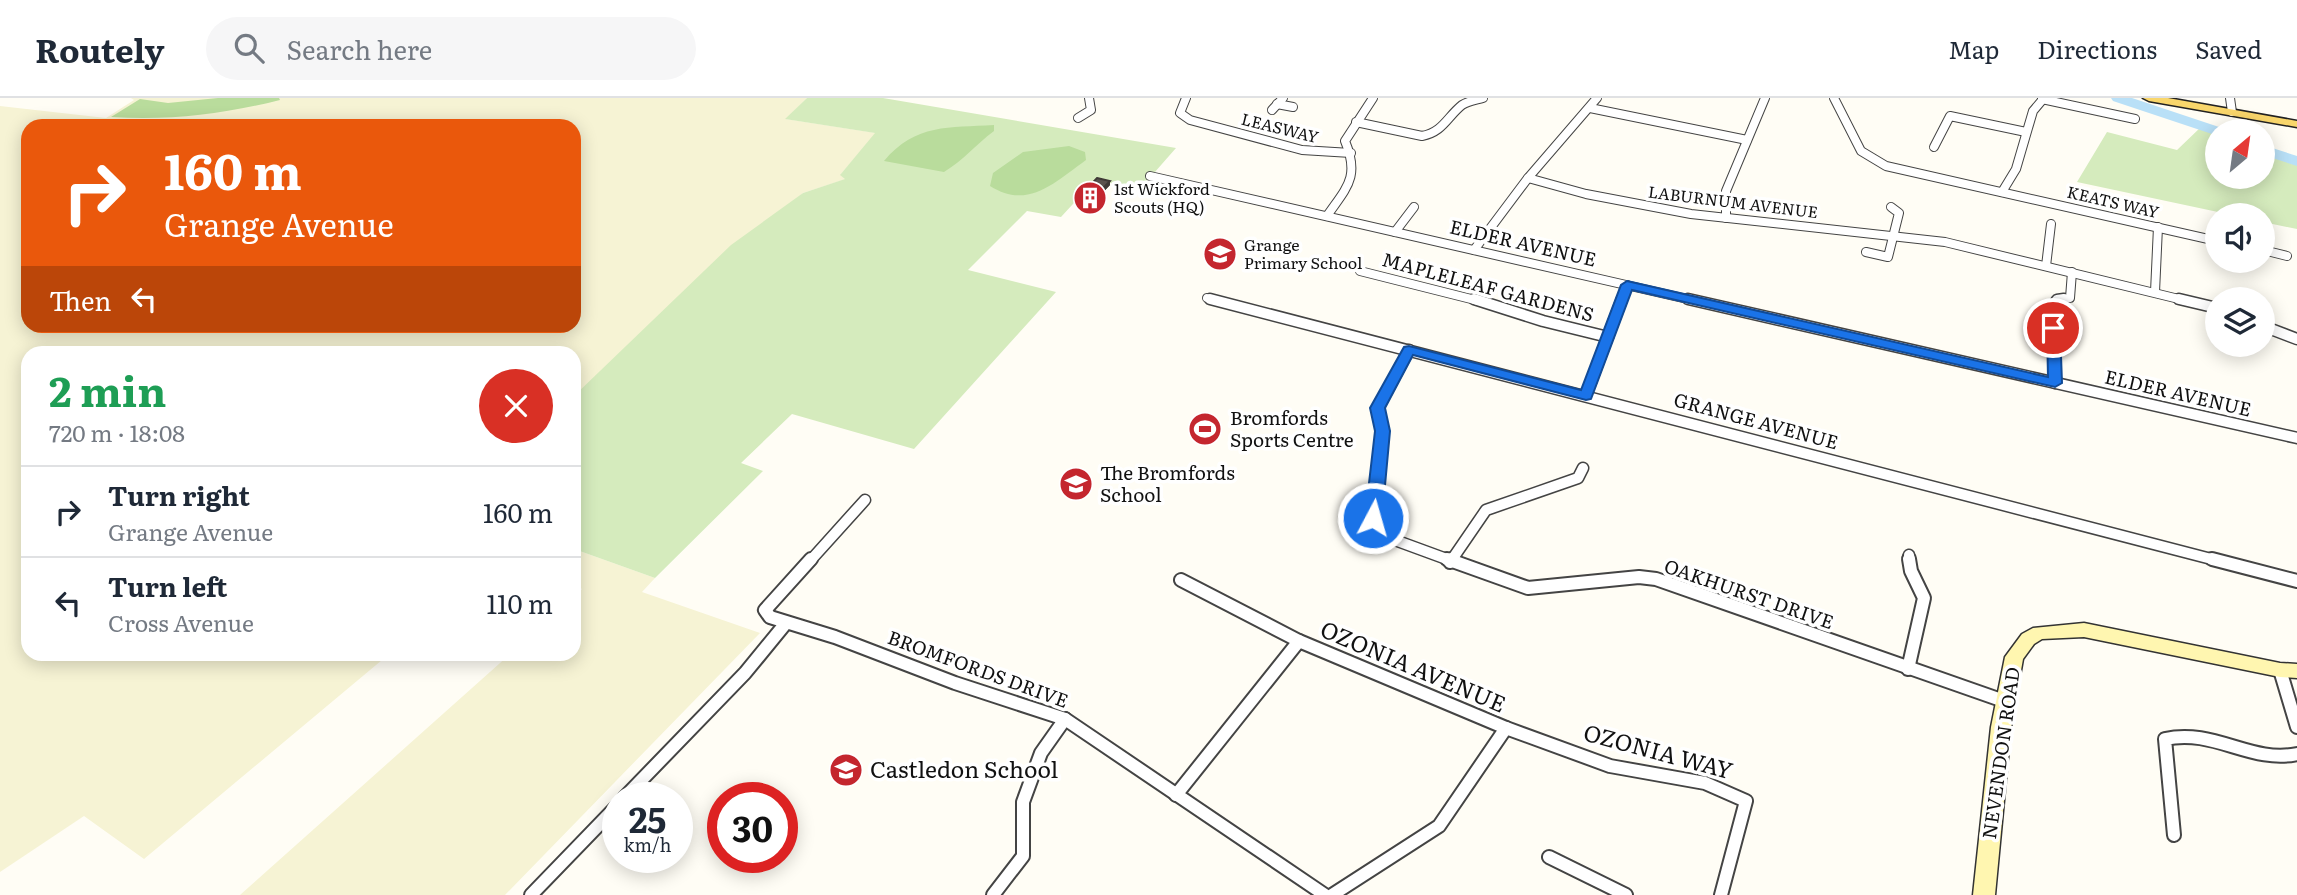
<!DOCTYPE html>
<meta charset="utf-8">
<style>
:root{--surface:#fff;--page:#f6f6f7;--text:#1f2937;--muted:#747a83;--line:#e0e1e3}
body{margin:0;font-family:Literata,serif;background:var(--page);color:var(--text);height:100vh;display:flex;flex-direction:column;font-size:26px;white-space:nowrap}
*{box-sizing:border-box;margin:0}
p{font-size:23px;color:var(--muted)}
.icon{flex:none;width:38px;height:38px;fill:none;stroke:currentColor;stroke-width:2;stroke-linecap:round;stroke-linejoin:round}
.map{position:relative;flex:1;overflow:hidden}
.details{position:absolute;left:21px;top:248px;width:560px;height:315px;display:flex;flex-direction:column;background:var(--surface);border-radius:21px;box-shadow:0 4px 18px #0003}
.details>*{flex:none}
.banner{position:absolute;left:21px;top:21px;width:560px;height:214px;border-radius:21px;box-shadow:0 4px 18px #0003;background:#ea580c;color:#fff;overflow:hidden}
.needle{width:46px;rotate:29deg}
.tools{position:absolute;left:2205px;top:21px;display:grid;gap:14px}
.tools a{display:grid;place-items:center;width:70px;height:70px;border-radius:50%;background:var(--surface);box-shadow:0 4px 18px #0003;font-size:35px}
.speed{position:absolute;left:602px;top:684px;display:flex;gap:14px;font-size:35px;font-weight:700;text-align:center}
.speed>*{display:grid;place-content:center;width:91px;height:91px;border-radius:50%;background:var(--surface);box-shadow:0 4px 18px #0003;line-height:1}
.speed small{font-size:18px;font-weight:400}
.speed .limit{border:10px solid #d22;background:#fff;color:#111}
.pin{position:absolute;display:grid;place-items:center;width:60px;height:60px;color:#fff;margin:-30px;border:4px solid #fff;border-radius:50%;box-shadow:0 2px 7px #0007}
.me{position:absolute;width:77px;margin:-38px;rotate:6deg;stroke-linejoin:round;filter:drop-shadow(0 0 5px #0008)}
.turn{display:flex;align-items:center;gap:24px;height:147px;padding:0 28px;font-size:32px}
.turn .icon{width:91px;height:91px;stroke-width:2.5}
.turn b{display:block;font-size:49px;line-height:60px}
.then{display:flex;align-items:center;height:66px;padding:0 28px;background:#0003;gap:14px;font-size:26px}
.round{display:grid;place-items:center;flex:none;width:74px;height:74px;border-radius:37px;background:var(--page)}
.head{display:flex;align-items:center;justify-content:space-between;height:119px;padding:0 28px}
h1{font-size:42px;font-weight:700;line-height:52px;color:#1e9e55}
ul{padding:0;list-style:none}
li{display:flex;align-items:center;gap:21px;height:91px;padding:0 28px;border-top:2px solid var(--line)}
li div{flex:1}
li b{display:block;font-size:26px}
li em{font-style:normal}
header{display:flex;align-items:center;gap:42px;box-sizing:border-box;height:98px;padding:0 35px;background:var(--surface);border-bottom:2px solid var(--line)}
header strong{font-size:33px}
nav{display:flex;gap:38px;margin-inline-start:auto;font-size:24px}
.search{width:490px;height:63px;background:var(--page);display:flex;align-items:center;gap:18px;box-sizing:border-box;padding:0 24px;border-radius:38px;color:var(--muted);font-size:26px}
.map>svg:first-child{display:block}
</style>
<header>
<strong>Routely</strong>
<div class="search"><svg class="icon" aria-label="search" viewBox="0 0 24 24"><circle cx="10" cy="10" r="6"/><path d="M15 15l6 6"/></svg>Search here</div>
<nav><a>Map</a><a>Directions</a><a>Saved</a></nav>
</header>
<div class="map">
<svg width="2297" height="797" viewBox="0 0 2297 797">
<rect width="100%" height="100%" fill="#fffdf5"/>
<g fill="#f6f3d4" fill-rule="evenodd">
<path d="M 131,0 L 807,0 L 786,21 L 876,35 L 841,76 L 846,81 L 803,95 L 574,300 L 574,256 L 28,256 L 28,556 L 388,557 L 144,761 L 84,718 L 0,774 L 0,8 L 106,20 L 134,2 ZM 28,28 L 574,28 L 574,228 L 28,228 Z"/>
<polygon points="574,451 655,480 642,494 760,535 505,797 240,797 509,557 574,556 574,499 582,491 574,487"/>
</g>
<g fill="#d5ebbd">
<polygon points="807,0 883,0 1176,50 1140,91 1095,82 1061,119 1027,113 968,172 1056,194 914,351 792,316 741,365 763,373 655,480 574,451 574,298 731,147 803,95 845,81 840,77 875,35 785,21"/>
<polygon points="2202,28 2217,34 2217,79 2263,79 2263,53 2297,64 2297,131 2263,124 2263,117 2232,117 2077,84 2107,34 2177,52"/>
</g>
<g fill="#b9dc9c">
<path d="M 218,0 L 279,0 L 280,2 C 224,16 169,23 111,19 L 140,1 L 168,5 Z"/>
<path d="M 994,27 L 994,33 C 975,47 964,62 944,74 L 884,63 C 916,25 949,30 994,27 Z"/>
<path d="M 1069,48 L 1085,54 L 1086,62 C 1054,85 1028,112 990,88 L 993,75 L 1023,54 Z"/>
</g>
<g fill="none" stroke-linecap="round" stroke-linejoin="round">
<g fill="#b9e0f7" fill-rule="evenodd">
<polygon points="2111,0 2132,0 2222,30 2225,33 2217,33 2217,38 2212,36 2113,3"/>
<polygon points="2263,47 2297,58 2297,68 2263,57"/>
</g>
<defs>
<g id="street-far2">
<polyline points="1186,0 1180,15 1190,22 1302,52 1351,55"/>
<polyline points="1834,0 1861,53 1886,68 2217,143"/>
<polyline points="2230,0 2232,14"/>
<polyline points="2042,1 2135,21"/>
<polyline points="1277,6 1293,9"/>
<polyline points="1590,10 1747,42"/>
<polyline points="1272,12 1283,0"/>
<polyline points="1078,20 1091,12 1089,0"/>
<path d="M 1356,24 L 1422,38 C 1443,34 1447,19 1462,7 C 1468,3 1476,2 1483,0"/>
<polyline points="1934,49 1950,18 2026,34"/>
<polyline points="1150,78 1696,203"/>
<polyline points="1528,80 1586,96 1691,116 1945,144 2187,203"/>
<polyline points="2002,94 2016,71 2033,13 2044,0"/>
<path d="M 1327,118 C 1347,89 1360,79 1345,43 L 1373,0"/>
<polyline points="1726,120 1726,93 1765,0"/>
<polyline points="1395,134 1414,109"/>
<polyline points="1474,152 1528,80 1597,0"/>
<polyline points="2263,152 2287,158"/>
<polyline points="1866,154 1888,159 1899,115 1891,109"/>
<polyline points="2046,168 2051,126"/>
<polyline points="1360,173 1479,203"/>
<polyline points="2155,194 2158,129"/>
<polyline points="1207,200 1217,203"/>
<polyline points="1621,203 1627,187"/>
<polyline points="2057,203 2070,200 2072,174"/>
</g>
<g id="street-far1">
<polyline points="1210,201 2219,463"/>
<polyline points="1474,201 1543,223 1608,239"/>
<polyline points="1688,201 2297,340"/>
<polyline points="2179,201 2217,210"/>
<polyline points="2263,228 2297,241"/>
<polyline points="1409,252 1378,310 1383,333 1373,420 1392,441 1452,463"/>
<polyline points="2055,285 2051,211 2057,202 2064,201"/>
<polyline points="1586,297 1622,201"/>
<polyline points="1909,457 1910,463"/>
<polyline points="810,463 865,402"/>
<polyline points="1451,463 1486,412 1578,380 1583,370"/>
</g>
<g id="street">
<polyline points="811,461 765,512 770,519 835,539 955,585 1065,621 1325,797"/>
<polyline points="1447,461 1528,490 1639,479 1656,481 2004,603"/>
<polyline points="2212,461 2297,483"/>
<polyline points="1450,464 1452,461"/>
<polyline points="1181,482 1299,543"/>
<polyline points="1908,571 1924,500 1911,473 1909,461"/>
<polyline points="2280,572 2297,629"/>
<polyline points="1506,630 1610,668 1705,685 1746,703 1721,797"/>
<polyline points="1176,697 1299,543 1506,630 1439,728 1332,797"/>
<polyline points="624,700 745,575 786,525"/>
<path d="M 2174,737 L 2165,641 C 2214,630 2251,666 2297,656"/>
<polyline points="1549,759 1626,797"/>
<polyline points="531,797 618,707"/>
<polyline points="993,797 1023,758 1023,704 1041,655 1065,621"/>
</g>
<polygon id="secondary" points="2084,525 2280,565 2297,566 2297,580 2280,579 2084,539 2042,541 2034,546 2023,561 2011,629 1995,797 1973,797 1991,629 2005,559 2022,536 2033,530"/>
<polygon id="primary" points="2143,0 2168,0 2297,23 2297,29 2149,3"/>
</defs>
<use href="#street-far2" stroke="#444" stroke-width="10"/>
<use href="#street-far1" stroke="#444" stroke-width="13"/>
<use href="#street" stroke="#444" stroke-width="16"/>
<use href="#secondary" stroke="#333" stroke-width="3"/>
<use href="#primary" stroke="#222" stroke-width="3"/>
<use href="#street-far2" stroke="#fff" stroke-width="8"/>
<use href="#street-far1" stroke="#fff" stroke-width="10"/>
<use href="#street" stroke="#fff" stroke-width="12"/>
<use href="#secondary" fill="#fff6b0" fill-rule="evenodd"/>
<use href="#primary" fill="#f9d66b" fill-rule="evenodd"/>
</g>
<polygon fill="#4d4742" points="1110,83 1110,87 1091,107 1078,104 1078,100"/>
<polygon fill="#3f3936" points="1110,83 1110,87 1091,107 1091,103"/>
<polygon fill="#5a524d" stroke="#3f3936" stroke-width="2" points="1097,80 1110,83 1091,103 1078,100"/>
<polygon fill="#1a73e8" stroke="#114b97" stroke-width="2" points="1627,183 2048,279 2047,230 2053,226 2060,230 2062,285 2055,289 1632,192 1591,301 1586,302 1413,257 1385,310 1390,333 1382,420 1373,426 1368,424 1365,420 1375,333 1370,310 1404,249 1409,248 1581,292 1621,187"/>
<defs>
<symbol id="building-disc" viewBox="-11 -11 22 22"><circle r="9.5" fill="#c4262e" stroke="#fff"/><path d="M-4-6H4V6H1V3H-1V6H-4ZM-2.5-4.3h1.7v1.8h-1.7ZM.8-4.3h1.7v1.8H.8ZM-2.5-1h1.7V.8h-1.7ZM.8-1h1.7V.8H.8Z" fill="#fff"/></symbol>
<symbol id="school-disc" viewBox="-11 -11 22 22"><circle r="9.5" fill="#c4262e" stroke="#fff"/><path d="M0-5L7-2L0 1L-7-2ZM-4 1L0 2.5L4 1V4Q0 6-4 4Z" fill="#fff"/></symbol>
<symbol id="stadium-disc" viewBox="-11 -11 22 22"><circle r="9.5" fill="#c4262e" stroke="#fff"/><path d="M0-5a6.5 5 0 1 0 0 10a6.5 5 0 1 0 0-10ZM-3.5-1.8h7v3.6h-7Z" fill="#fff"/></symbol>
</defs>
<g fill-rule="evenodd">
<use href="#building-disc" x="1071" y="81" width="38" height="38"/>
<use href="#school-disc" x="1201" y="137" width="38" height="38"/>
<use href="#stadium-disc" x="1186" y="312" width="38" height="38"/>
<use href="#school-disc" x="1057" y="367" width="38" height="38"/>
<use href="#school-disc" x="827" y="653" width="38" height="38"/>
</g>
<g text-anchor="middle" stroke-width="7" stroke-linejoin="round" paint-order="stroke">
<g font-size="16" fill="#111" stroke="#fff">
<text transform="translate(1280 30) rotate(14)" y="6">LEASWAY</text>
<text transform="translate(1733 104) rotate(7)" y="6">LABURNUM AVENUE</text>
<text transform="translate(2113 104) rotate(13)" y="6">KEATS WAY</text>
</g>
<g font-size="16" fill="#111" stroke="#fff" text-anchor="start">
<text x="1114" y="97">1st Wickford<tspan x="1114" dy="18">Scouts (HQ)</tspan></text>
<text x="1244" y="153">Grange<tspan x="1244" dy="18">Primary School</tspan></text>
</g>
<g font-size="19" fill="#111" stroke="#fff">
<text transform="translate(1523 145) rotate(13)" y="7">ELDER AVENUE</text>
<text transform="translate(1488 189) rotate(15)" y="7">MAPLELEAF GARDENS</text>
<text transform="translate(2178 295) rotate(13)" y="7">ELDER AVENUE</text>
<text transform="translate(1756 323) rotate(15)" y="7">GRANGE AVENUE</text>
<text transform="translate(1749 496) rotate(19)" y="7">OAKHURST DRIVE</text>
<text transform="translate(978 571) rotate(20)" y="7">BROMFORDS DRIVE</text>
<text transform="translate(2001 655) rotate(-82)" y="7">NEVENDON ROAD</text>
</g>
<g font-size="19" fill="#111" stroke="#fff" text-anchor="start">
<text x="1230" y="327">Bromfords<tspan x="1230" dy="22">Sports Centre</tspan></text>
<text x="1100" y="382">The Bromfords<tspan x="1100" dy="22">School</tspan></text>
</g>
<g font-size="23" fill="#111" stroke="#fff">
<text transform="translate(1413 569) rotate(23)" y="8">OZONIA AVENUE</text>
<text transform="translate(1658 654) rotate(15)" y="8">OZONIA WAY</text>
</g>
<g font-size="23" fill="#111" stroke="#fff" text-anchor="start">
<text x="870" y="680">Castledon School</text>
</g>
</g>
</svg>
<div class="tools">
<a><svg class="needle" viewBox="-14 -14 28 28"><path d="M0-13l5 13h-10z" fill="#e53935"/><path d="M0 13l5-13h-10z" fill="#747a83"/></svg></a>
<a><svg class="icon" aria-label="sound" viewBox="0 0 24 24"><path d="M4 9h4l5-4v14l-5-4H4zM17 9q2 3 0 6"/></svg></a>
<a><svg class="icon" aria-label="layers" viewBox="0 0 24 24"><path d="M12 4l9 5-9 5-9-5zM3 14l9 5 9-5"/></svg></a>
</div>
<div class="speed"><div>25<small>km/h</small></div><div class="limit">30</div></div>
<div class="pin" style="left:2053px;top:230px;background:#d93025"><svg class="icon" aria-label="arrive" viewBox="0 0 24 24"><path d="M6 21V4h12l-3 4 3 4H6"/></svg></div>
<svg class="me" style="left:1373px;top:420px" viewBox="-20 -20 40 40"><circle r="17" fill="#1a73e8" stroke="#fff" stroke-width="3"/><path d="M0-11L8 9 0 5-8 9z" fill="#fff"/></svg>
<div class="banner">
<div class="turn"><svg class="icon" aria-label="right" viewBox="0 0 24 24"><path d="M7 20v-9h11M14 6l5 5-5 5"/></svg><div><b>160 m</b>Grange Avenue</div></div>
<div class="then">Then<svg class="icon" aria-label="left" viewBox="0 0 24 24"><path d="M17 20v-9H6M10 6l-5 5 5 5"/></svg></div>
</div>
<section class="details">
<div class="head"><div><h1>2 min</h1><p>720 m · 18:08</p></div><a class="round" style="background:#d93025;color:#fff"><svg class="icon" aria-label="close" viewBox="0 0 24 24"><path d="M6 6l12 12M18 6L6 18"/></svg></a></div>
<ul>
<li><svg class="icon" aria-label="right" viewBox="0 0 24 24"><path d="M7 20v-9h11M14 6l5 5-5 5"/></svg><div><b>Turn right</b><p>Grange Avenue</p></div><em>160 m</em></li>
<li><svg class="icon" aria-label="left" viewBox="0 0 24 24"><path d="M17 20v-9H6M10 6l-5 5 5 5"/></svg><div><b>Turn left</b><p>Cross Avenue</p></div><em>110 m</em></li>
</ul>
</section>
</div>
